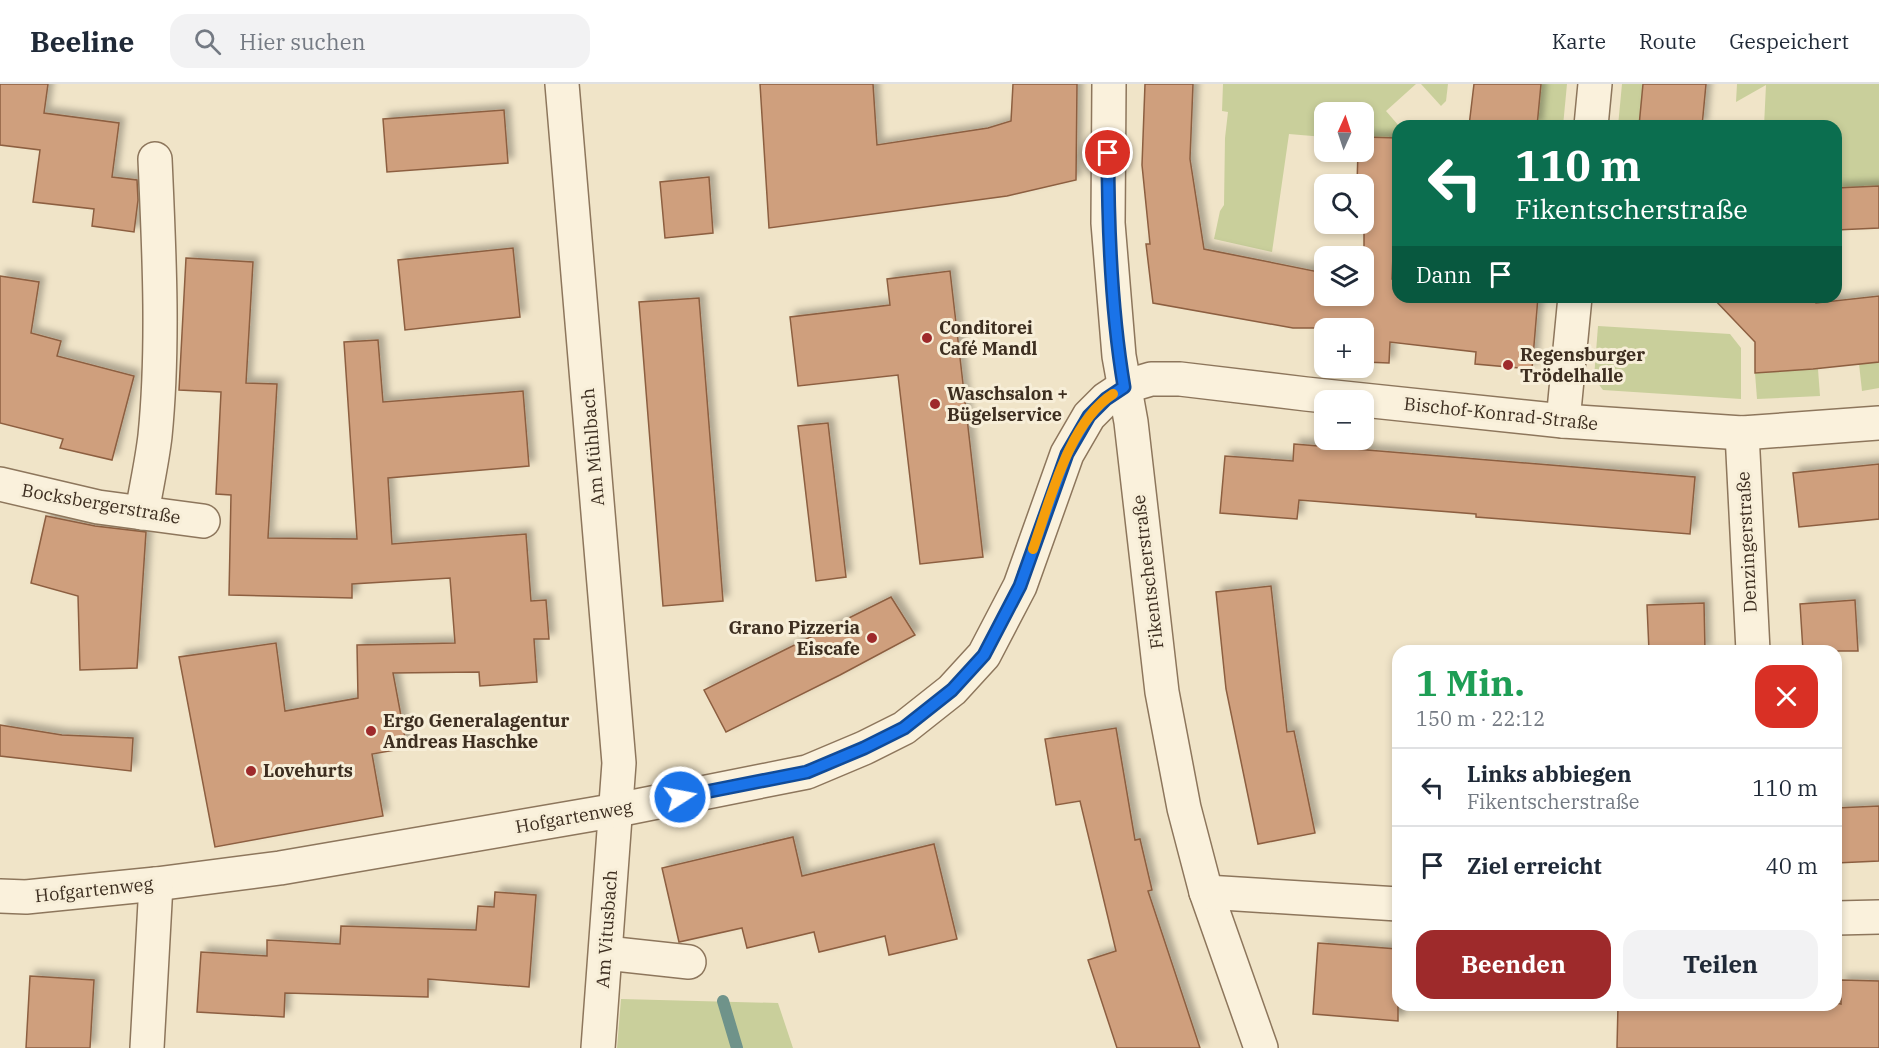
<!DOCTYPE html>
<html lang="de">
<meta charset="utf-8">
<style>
:root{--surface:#fff;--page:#f2f2f3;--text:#1f2937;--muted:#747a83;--line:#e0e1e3;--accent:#9e2a2b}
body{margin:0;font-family:"IBM Plex Serif",serif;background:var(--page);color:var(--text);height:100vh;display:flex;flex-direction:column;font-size:22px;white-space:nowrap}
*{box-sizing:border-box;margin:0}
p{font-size:20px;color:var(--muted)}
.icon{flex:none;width:33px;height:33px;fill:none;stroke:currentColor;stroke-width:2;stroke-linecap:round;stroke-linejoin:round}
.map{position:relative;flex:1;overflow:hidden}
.drawer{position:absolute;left:1392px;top:561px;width:450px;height:366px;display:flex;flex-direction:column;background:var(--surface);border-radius:18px;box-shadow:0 3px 9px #0003}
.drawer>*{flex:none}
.banner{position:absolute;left:1392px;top:36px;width:450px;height:183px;border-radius:18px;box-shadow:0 3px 9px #0003;background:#0b6e4f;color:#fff;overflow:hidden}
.needle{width:39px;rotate:3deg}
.tools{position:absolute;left:1314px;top:18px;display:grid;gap:12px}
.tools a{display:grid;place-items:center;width:60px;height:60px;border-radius:12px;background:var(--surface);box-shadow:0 3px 9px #0003;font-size:30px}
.pin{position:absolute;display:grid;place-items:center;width:51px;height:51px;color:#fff;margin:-26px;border:3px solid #fff;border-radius:50%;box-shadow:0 2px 6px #0007}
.me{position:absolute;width:66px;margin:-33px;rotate:79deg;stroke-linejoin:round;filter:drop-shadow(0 0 4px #0008)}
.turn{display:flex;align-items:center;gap:21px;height:126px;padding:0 24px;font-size:27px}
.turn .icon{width:78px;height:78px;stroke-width:2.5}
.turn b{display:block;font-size:42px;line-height:51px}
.then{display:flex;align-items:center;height:57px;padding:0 24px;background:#0003;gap:12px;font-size:22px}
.round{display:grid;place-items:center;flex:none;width:63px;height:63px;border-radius:18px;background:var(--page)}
.headline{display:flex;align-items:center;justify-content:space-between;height:102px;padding:0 24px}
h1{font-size:36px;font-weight:800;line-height:45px;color:#1e9e55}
.cta{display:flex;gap:12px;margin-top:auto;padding:12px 24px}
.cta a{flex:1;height:69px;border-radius:18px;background:var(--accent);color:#fff;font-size:24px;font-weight:800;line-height:69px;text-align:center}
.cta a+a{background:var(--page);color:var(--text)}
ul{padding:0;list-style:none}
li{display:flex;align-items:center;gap:18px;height:78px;padding:0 24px;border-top:2px solid var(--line)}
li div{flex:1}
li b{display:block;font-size:22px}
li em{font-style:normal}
header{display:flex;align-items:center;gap:36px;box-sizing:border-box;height:84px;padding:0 30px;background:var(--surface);border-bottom:2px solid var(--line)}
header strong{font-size:28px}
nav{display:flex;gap:33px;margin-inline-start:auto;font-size:21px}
.search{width:420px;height:54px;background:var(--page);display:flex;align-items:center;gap:15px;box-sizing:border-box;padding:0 21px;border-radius:18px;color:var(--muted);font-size:22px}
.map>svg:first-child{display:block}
</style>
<header>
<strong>Beeline</strong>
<div class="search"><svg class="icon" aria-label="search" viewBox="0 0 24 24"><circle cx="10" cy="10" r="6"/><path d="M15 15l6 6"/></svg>Hier suchen</div>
<nav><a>Karte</a><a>Route</a><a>Gespeichert</a></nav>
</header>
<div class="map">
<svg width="1879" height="964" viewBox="0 0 1879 964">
<defs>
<filter id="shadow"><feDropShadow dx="5.5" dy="-5.5" stdDeviation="3" flood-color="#0004"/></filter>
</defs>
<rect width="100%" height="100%" fill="#f0e4c8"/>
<g fill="#c9cf9b">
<polygon points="1223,0 1416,0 1386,27 1399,42 1398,54 1364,53 1364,28 1324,28 1324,53 1289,50 1272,168 1214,155 1220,127 1224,121 1225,54 1228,28 1222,27"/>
<polygon points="1421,0 1448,0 1446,17 1441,22"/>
<polygon points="1541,0 1567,0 1563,42 1537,42"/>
<polygon points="1622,0 1643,0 1639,42 1618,42"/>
<polygon points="1737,0 1879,0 1879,102 1836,104 1836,42 1764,42 1766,1 1736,18"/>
<polygon points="1598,242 1730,250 1741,264 1741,315 1603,306 1594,294"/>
<polygon points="1879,278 1879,304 1862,307 1859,280"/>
<polygon points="1818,285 1820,312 1757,315 1755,289"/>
<polygon points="621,915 778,919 793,964 617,964"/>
</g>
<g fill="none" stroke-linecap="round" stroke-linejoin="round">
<polyline stroke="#6f938a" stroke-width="12" points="723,917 737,964"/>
</g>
<g fill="#cf9f7d" stroke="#8d5f41" stroke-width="1.5" filter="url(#shadow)">
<polygon points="0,0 48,0 44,29 119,39 112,93 137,96 138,116 134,148 92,142 94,125 33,118 40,66 0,61"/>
<polygon points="760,0 873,0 877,61 988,44 1011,37 1013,0 1077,0 1076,96 1007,112 769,144"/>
<polygon points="1145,0 1193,0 1190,75 1204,165 1324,189 1324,212 1364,212 1364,100 1357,100 1358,68 1364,68 1364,53 1398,54 1392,195 1398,195 1398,213 1538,213 1532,285 1475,280 1476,268 1390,258 1389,279 1364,278 1364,244 1293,244 1153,219 1146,160 1150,160 1142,81"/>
<polygon points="1474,0 1541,0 1537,42 1469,42"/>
<polygon points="1643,0 1706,0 1702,42 1639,42"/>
<polygon points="504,26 508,79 387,88 383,35"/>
<polygon points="709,93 713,149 665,154 660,98"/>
<polygon points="1879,102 1879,144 1836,146 1836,104"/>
<polygon points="513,164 520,233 405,246 398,176"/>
<polygon points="186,174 253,178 246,299 277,300 268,454 357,455 344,258 378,256 383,318 523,307 529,382 388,394 392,460 526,450 531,517 546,516 549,555 534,555 537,598 480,602 479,588 393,589 407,664 372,670 383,732 215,763 179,573 276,559 285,627 358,614 357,561 455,559 450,494 352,500 352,514 229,511 231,411 216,410 221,308 179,306"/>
<polygon points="950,187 983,473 920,480 898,291 798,302 790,233 890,221 887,195"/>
<polygon points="0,192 39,198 31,249 61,257 57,272 134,292 112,376 60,364 63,355 0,339"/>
<polygon points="1879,212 1879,278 1813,285 1755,289 1755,258 1712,213 1815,213 1816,219"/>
<polygon points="699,214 723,517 663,522 639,218"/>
<polygon points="828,339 846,493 816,497 798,342"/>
<polygon points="1294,360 1695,393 1690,450 1476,433 1476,430 1299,416 1297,435 1220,429 1225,372 1293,377"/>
<polygon points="1879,380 1879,435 1799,443 1793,389"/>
<polygon points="46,432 95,442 146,448 137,584 80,586 78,512 31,499"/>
<polygon points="1271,502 1287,648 1294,647 1315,749 1258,760 1226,605 1216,508"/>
<polygon points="891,513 915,551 840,591 726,648 704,606"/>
<polygon points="1855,516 1858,567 1803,567 1800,520"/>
<polygon points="1704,519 1705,567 1649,567 1647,521"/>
<polygon points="0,641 62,651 133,654 131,687 0,672"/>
<polygon points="1116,644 1135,756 1140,755 1152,806 1148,807 1200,964 1117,964 1088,876 1116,867 1080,717 1056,721 1045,655"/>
<polygon points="1879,722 1879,777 1836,779 1836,724"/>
<polygon points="793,753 802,792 934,760 957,855 889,871 885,852 819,868 814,848 747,864 742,844 679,858 662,784"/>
<polygon points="495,808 536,811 529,903 428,895 428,913 285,909 284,933 197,928 201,868 267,872 267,856 340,860 341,842 476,846 478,822 494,823"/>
<polygon points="1318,859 1398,865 1398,937 1313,930"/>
<polygon points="30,892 94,896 90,964 26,964"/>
<polygon points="1841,896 1879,897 1879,964 1617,964 1618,921 1836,921 1836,919 1841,920"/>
</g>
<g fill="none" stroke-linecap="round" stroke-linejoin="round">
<defs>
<g id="minor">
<polyline points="562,0 619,679 598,964"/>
<polyline points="1109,0 1108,139 1119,272 1131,338 1162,608 1184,724 1206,808 1261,964"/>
<polyline points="1591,42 1595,0"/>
<polyline points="1563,337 1575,213"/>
<polyline points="1742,349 1753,567"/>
<polyline points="0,400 98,423 203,437"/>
<path d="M 142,429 C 146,404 152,378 155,352 C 164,262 159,165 155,75"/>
<polyline points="1206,808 1398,820"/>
<polyline points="0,812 26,813 156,800 280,784 617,726 807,688 864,664 904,644 952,606 984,571 1020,502 1067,370 1089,332 1106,315 1124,303 1151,295 1180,295 1306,310 1563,337 1742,349 1879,339"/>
<polyline points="1836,834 1879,833"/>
<polyline points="606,869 689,878"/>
<polyline points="147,964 156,800"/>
</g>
</defs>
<use href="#minor" stroke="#8d765c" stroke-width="36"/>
<use href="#minor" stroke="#faf1dc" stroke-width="33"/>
</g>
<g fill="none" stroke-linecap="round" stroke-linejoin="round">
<defs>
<path id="route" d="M 680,713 L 807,688 L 864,664 L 904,644 L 952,606 L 984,571 L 1020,502 L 1067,370 L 1089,332 L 1106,315 L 1124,303 C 1111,226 1108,147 1108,69"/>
</defs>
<use href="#route" stroke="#114b97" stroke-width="15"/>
<use href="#route" stroke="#1a73e8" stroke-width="10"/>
<path stroke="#f59e0b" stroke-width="10" d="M 1033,465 C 1050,417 1069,338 1113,310"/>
</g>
<g fill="#9e2a2b" stroke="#f7eed8" stroke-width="2">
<circle cx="927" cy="254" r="6"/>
<circle cx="1508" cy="281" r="6"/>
<circle cx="935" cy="320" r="6"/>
<circle cx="872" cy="554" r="6"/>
<circle cx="371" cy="647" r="6"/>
<circle cx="251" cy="687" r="6"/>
</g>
<g text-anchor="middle" stroke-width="6" stroke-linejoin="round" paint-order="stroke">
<g font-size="18" font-weight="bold" fill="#3d2e20" stroke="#f7eed8" text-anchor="start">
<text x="939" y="250">Conditorei<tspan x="939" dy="21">Café Mandl</tspan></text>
<text x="1520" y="277">Regensburger<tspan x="1520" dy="21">Trödelhalle</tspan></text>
<text x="947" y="316">Waschsalon +<tspan x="947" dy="21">Bügelservice</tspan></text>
<text x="860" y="550" text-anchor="end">Grano Pizzeria<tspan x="860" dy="21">Eiscafe</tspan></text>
<text x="383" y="643">Ergo Generalagentur<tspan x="383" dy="21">Andreas Haschke</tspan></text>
<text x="263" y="693">Lovehurts</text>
</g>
<g font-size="18" fill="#3d2e20" stroke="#f7eed8">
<text transform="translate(1501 330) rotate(6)" y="6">Bischof-Konrad-Straße</text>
<text transform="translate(593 363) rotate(-95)" y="6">Am Mühlbach</text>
<text transform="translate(101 420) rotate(10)" y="6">Bocksbergerstraße</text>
<text transform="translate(1747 458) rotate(-93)" y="6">Denzingerstraße</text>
<text transform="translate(1148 488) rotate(-97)" y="6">Fikentscherstraße</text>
<text transform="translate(574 733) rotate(-10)" y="6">Hofgartenweg</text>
<text transform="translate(94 806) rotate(-6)" y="6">Hofgartenweg</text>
<text transform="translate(607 845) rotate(-86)" y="6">Am Vitusbach</text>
</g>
</g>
</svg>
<div class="tools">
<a><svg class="needle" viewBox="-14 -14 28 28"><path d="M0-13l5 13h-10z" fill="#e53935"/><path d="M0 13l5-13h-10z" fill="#747a83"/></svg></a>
<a><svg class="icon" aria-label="search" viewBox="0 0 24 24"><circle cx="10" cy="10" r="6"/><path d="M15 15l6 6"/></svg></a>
<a><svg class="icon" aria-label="layers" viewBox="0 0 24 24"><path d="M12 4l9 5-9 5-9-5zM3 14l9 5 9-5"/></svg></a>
<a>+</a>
<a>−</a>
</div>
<div class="pin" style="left:1108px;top:69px;background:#d93025"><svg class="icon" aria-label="arrive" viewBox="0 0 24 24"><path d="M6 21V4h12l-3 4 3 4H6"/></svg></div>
<svg class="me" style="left:680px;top:713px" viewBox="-20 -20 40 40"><circle r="17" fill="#1a73e8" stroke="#fff" stroke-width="3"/><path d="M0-11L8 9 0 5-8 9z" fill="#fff"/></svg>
<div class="banner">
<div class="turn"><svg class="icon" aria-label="left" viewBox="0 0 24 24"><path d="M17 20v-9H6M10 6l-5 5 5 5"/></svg><div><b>110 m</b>Fikentscherstraße</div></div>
<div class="then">Dann<svg class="icon" aria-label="arrive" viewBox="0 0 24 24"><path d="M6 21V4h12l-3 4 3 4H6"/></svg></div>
</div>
<section class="drawer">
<div class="headline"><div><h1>1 Min.</h1><p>150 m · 22:12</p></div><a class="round" style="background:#d93025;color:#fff"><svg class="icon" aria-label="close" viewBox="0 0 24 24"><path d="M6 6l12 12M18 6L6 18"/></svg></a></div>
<ul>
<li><svg class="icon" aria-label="left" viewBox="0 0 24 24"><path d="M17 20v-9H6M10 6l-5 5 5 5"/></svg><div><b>Links abbiegen</b><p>Fikentscherstraße</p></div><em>110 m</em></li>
<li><svg class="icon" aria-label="arrive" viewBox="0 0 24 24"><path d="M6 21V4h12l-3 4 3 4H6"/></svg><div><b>Ziel erreicht</b></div><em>40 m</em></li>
</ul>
<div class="cta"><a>Beenden</a><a>Teilen</a></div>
</section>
</div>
